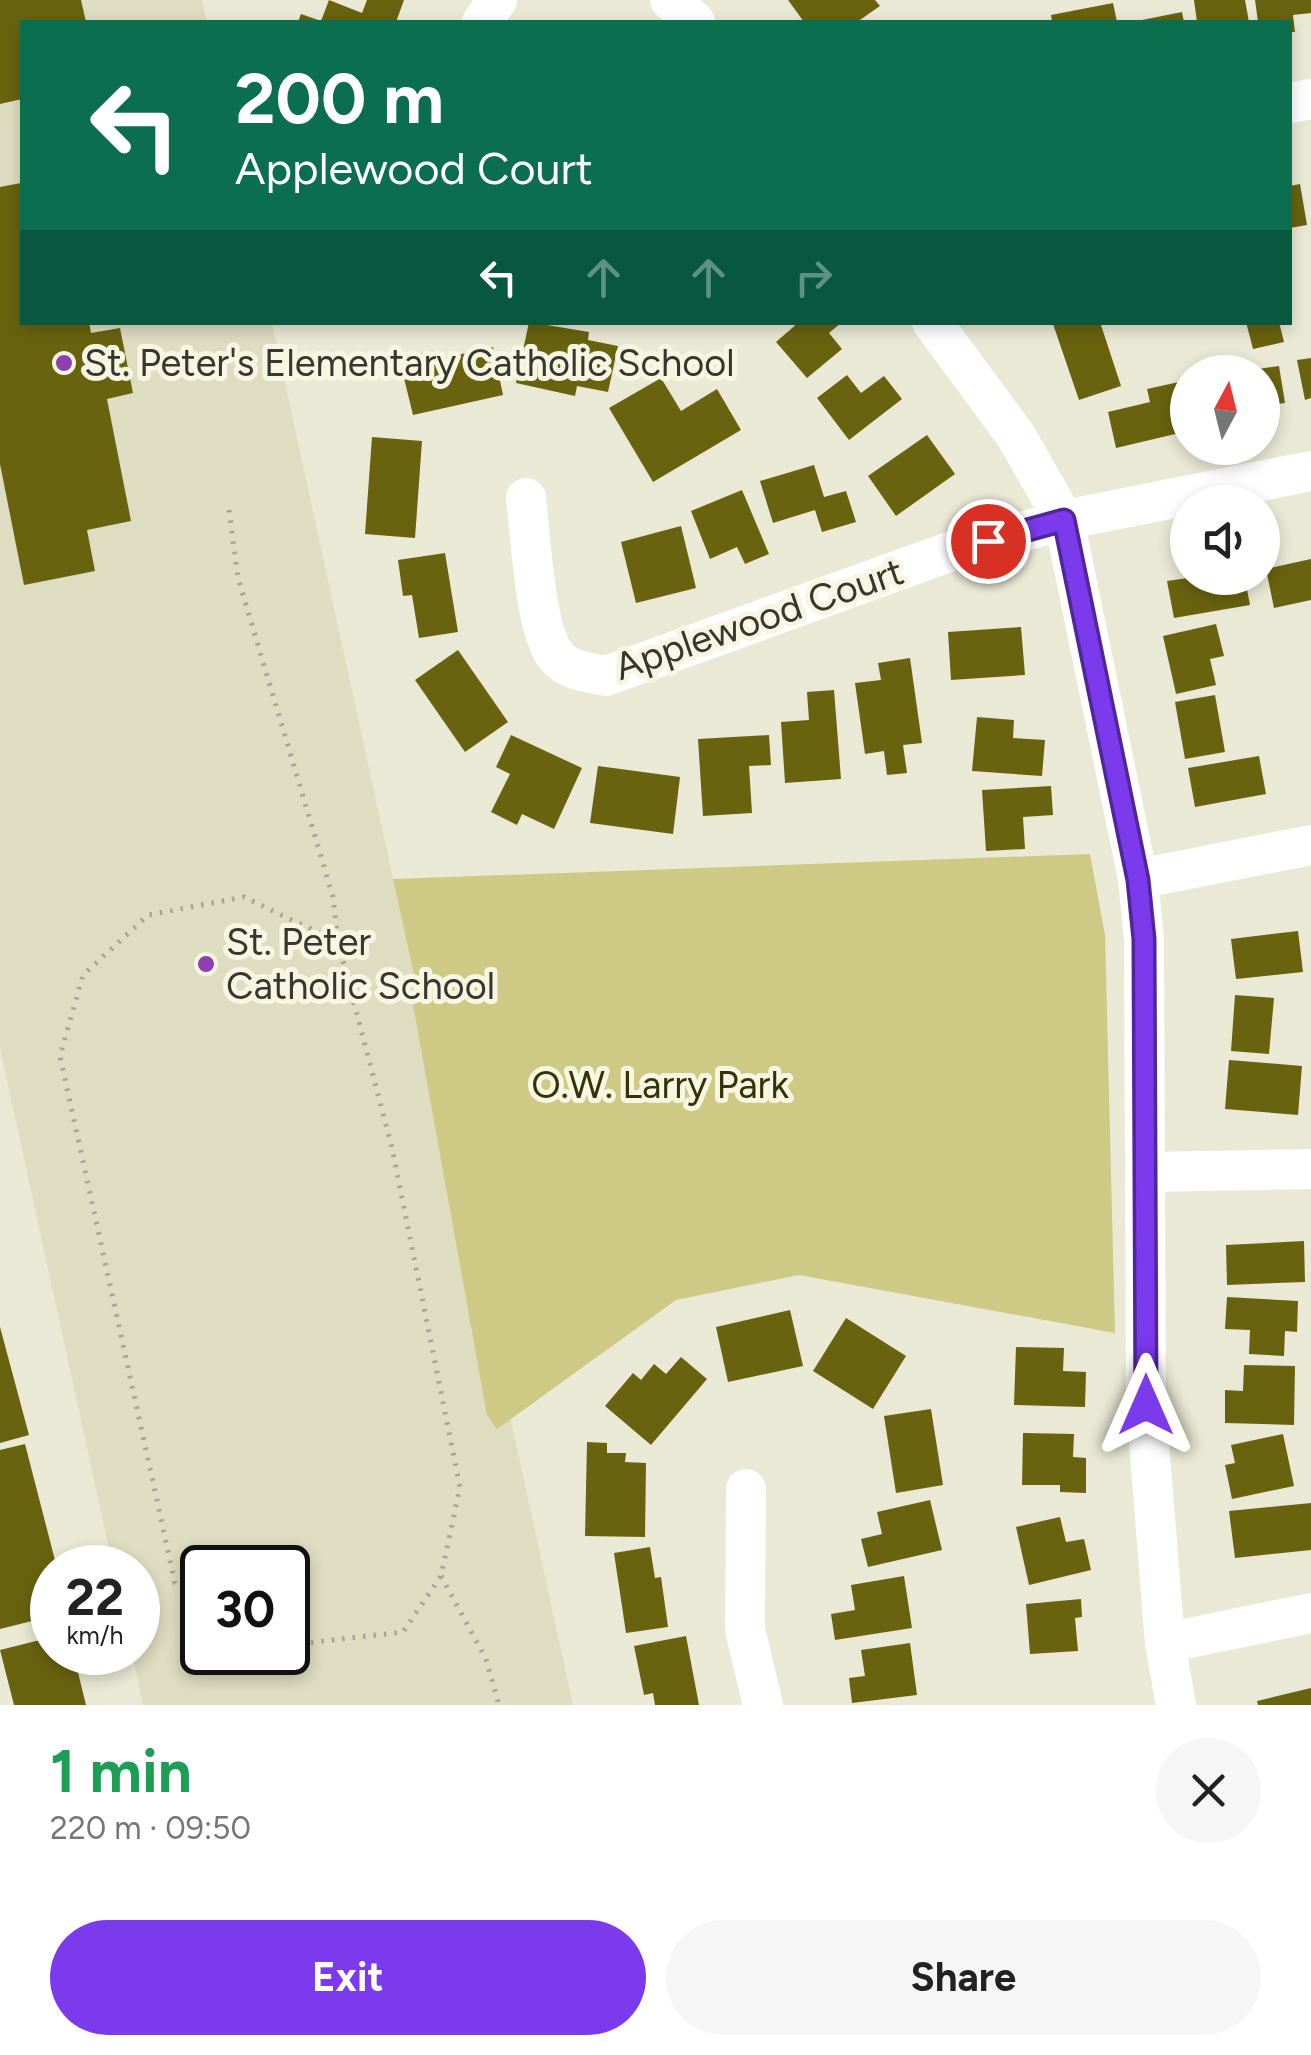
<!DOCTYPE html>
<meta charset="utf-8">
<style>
:root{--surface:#fff;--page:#f6f6f6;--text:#222;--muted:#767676;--accent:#7c3aed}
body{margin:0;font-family:Figtree,sans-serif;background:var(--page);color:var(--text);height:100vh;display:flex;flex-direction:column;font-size:38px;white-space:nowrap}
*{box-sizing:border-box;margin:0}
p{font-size:32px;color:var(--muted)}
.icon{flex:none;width:55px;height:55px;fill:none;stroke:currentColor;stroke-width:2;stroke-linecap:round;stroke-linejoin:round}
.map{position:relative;height:1705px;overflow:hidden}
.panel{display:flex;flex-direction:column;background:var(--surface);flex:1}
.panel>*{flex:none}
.hud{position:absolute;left:20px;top:20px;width:1272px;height:305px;border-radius:0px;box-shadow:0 5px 15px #0003;background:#0b6e4f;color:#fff;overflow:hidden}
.needle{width:65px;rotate:7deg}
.controls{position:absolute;left:1170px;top:355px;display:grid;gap:20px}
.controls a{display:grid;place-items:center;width:110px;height:110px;border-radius:50%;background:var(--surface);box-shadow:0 5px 15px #0003;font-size:50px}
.speed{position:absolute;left:30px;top:1545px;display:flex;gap:20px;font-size:50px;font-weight:700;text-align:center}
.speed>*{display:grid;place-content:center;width:130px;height:130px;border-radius:50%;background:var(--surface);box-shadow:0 5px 15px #0003;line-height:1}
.speed small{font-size:25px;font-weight:400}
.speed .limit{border:5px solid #111;border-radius:15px;background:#fff;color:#111}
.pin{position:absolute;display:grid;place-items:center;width:85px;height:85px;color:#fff;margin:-42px;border:5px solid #fff;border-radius:50%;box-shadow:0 2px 10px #0007}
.me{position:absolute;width:110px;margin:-55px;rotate:0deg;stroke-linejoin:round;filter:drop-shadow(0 0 8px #0008)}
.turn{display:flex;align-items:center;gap:35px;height:210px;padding:0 50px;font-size:45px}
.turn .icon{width:130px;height:130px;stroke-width:2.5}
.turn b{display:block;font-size:70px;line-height:85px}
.lanes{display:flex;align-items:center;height:95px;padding:0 50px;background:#0003;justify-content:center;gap:50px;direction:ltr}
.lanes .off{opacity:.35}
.round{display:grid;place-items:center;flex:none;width:105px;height:105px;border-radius:52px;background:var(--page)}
.summary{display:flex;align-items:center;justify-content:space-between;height:170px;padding:0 50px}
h1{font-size:60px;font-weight:700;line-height:75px;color:#1e9e55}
.button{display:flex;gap:20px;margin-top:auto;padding:20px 50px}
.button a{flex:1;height:115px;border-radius:60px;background:var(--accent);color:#fff;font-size:40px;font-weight:700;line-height:115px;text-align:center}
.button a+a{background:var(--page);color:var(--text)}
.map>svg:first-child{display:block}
</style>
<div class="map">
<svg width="1311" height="1705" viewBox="0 0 1311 1705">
<rect width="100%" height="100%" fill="#eae9d5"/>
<path fill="#deddc1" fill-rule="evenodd" d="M 0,0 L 202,0 L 207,22 L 22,22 L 22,322 L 272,323 L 573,1705 L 143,1705 L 132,1653 L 138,1652 L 138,1568 L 113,1567 L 0,1048 ZM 202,1568 L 288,1568 L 288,1652 L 202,1652 Z"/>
<polygon fill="#cec985" points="1090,854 1105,935 1115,1333 799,1275 676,1300 497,1429 487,1415 412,999 420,1002 393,879"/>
<g fill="#69630f">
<polygon points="0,0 81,0 86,22 22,22 22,99 0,104"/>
<polygon points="329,0 362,13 367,0 404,0 396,22 298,22 301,14 321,21"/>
<polygon points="788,0 875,0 880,6 857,22 804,22"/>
<polygon points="1194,0 1245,0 1249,22 1197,22"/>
<polygon points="1255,0 1311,0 1311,13 1293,15 1295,32 1290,32 1290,22 1258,22"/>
<polygon points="1113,3 1117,22 1052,22 1051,15"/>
<polygon points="1182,12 1184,22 1137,22 1137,21"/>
<polygon points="21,183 22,322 89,322 91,333 120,328 133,393 107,399 131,521 87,530 95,571 24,585 0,464 0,187"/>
<polygon points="1300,184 1307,225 1290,228 1290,186"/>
<polygon points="529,322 589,332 588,340 618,346 608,392 577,386 575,396 516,383"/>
<polygon points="799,322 842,322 829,333 842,349 807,378 776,342"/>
<polygon points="1100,322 1121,386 1079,400 1053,324"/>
<polygon points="1246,322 1279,322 1284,342 1253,349"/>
<polygon points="493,347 503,395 413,415 403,374 414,371 411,355 433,351 435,360"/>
<polygon points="1311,358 1311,398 1305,400 1297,360"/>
<polygon points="1279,366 1285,403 1262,406 1262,372 1250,370"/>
<polygon points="847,375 861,393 884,376 902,399 849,440 817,398"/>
<polygon points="661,378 681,411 717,389 741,430 653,482 609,408"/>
<polygon points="1188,380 1188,431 1116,448 1108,412 1150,402 1147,389"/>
<polygon points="927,435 955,474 896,516 868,476"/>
<polygon points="372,437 422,441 415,538 365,534"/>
<polygon points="814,465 824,497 846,491 856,522 822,532 815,510 773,523 760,481"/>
<polygon points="742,490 769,554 745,564 737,547 710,559 691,511"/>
<polygon points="681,526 696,588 636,603 621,542"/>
<polygon points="445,553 458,632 419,638 412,595 403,596 398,560"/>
<polygon points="1311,559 1311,600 1274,608 1266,569"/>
<polygon points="1188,578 1245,578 1250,605 1174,618 1167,581"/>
<polygon points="1216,624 1224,656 1210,659 1216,685 1176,694 1163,636"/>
<polygon points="1021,627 1025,675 951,680 948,632"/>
<polygon points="458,650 508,722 465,752 415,680"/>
<polygon points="910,658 922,743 903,745 907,773 887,775 884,751 865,754 855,683 881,680 878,663"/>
<polygon points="834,690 841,779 785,783 781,722 809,720 807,692"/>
<polygon points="1215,695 1225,752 1185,759 1175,702"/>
<polygon points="977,717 1014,720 1013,738 1045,740 1042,776 972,771"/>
<polygon points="511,735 582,768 554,829 522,814 517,825 491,812 510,774 496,767"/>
<polygon points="769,735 771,765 749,766 752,813 703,816 698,739"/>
<polygon points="1259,756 1266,794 1195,807 1188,768"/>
<polygon points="598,766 680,777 673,834 590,823"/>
<polygon points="1051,786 1053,815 1023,817 1025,849 986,851 982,790"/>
<polygon points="1298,931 1303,972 1236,979 1231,939"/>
<polygon points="1235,995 1274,998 1269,1054 1231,1051"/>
<polygon points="1229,1060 1302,1066 1298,1115 1225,1109"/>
<polygon points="1304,1241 1305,1282 1227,1285 1226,1245"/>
<polygon points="1227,1297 1298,1301 1297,1332 1285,1331 1284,1356 1249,1354 1250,1330 1225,1329"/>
<polygon points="790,1310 803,1366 728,1382 716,1327"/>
<polygon points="846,1318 906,1356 873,1409 813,1371"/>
<polygon points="0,1327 29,1435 0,1443"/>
<polygon points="1016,1347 1064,1348 1063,1371 1086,1372 1085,1407 1014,1405"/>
<polygon points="681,1357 707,1379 651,1445 605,1406 633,1373 641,1380 654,1364 666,1374"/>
<polygon points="1244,1365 1295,1366 1294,1425 1225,1423 1225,1390 1243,1391"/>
<polygon points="931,1409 943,1485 896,1493 884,1416"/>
<polygon points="1023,1433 1074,1434 1073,1457 1086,1458 1086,1493 1060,1492 1060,1485 1022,1485"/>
<polygon points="1283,1434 1294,1486 1232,1499 1225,1465 1235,1463 1231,1445"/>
<polygon points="587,1442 607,1443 607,1453 626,1453 625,1462 646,1463 645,1537 585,1536"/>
<polygon points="25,1444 57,1568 52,1568 52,1616 0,1629 0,1450"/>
<polygon points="930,1500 942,1550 868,1567 861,1539 882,1534 877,1512"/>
<polygon points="1311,1503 1311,1550 1235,1558 1229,1511"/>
<polygon points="1060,1517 1066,1542 1084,1539 1091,1570 1029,1585 1016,1527"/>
<polygon points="650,1547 655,1578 661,1577 668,1627 626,1633 614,1553"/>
<polygon points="904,1576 912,1628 835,1640 831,1614 855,1610 851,1585"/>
<polygon points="1081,1599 1082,1617 1075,1618 1078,1651 1030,1654 1026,1604"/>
<polygon points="686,1636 699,1705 655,1705 653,1693 644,1695 634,1646"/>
<polygon points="52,1637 52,1652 73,1652 86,1705 14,1705 0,1650"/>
<polygon points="910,1643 917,1695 852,1703 849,1678 865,1676 861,1650"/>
<polygon points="1311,1688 1311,1705 1258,1705 1257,1701"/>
</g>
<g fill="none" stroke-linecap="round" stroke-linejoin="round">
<g stroke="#a6a596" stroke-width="5" stroke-dasharray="2.5 8" stroke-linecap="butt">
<polyline points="229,510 238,578 333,897 338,942"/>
<polyline points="441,1576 486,1659 499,1705"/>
<polyline points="202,1600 175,1583 60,1056 83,975 148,915 244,897 338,942 392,1148 460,1487 441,1576 403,1632 288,1645"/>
</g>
<g stroke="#fff" stroke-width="40">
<polyline points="670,0 695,22"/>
<polyline points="482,22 497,0"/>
<polyline points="1290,103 1311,99"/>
<polyline points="932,322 1016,436 1064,520 1138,879 1144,939 1146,1405 1165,1643 1176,1705"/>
<path d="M 526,498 C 531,536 534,625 555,655 C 567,671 588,672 606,676 L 949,552 L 1064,520 L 1311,471"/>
<polyline points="1138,879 1311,845"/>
<polyline points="1145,1172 1311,1169"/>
<polyline points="746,1489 745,1630 763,1705"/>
<polyline points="1165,1643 1311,1613"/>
</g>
</g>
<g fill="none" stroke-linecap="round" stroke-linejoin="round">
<defs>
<polyline id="route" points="988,541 1064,520 1138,880 1144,939 1146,1405"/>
</defs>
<use href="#route" stroke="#51269a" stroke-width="25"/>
<use href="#route" stroke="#7c3aed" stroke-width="18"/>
</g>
<g fill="#8f40b0" stroke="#f7f6e2" stroke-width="4">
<circle cx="64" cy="363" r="10"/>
<circle cx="206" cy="964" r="10"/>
</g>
<g text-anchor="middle" stroke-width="10" stroke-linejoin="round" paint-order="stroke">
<g font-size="38" fill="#37372f" stroke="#f7f6e2" text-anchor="start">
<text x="84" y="376">St. Peter's Elementary Catholic School</text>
<text x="226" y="955">St. Peter<tspan x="226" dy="44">Catholic School</tspan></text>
</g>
<g font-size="38" fill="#37372f" stroke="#f7f6e2">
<text transform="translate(759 619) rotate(-19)" y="13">Applewood Court</text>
</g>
<g font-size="38" fill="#353205" stroke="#f7f6e2">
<text x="660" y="1098">O.W. Larry Park</text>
</g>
</g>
</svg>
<div class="controls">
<a><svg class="needle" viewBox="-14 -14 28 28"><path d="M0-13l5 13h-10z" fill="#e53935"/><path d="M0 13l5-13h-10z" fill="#767676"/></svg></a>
<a><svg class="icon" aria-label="sound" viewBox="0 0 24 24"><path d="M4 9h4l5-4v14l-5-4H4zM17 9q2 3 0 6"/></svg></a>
</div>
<div class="speed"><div>22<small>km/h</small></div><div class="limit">30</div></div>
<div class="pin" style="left:988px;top:541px;background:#d93025"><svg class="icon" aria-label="arrive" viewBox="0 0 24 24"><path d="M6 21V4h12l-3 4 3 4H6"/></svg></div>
<svg class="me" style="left:1146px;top:1405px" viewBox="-20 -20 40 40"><path d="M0-17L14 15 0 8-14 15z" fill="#7c3aed" stroke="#fff" stroke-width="4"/></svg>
<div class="hud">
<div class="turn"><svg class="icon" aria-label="left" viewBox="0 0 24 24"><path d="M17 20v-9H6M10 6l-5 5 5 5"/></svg><div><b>200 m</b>Applewood Court</div></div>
<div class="lanes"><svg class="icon" aria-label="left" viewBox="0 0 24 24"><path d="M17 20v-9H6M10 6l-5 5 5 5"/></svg><svg class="icon off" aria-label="ahead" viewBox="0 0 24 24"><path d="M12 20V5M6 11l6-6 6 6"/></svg><svg class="icon off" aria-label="ahead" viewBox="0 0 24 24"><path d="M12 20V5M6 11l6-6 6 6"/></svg><svg class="icon off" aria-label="right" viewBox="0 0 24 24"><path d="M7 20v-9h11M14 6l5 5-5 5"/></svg></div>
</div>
</div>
<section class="panel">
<div class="summary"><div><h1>1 min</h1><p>220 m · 09:50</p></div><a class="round"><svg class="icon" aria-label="close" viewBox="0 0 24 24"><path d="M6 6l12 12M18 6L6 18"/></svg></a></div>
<div class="button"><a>Exit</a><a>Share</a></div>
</section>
